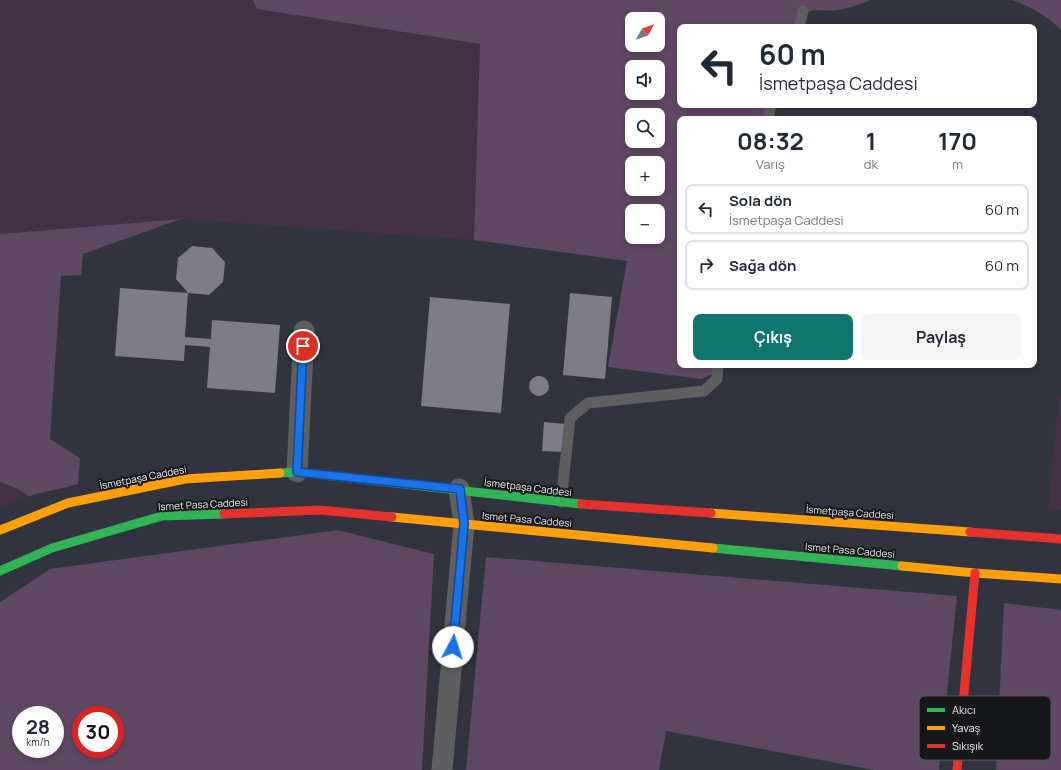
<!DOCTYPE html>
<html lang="tr">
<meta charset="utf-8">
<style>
:root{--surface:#fff;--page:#f6f6f7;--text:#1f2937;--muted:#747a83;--line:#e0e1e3;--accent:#0f766e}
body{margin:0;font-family:Manrope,sans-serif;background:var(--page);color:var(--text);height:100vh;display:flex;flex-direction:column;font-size:15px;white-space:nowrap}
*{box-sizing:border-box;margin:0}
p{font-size:13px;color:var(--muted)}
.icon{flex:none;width:22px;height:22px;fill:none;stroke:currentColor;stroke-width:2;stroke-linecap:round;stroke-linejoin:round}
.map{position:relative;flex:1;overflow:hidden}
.details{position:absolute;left:677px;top:116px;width:360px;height:252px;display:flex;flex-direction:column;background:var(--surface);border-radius:8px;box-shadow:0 2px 6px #0003}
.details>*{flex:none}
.guide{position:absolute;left:677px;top:24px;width:360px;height:84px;border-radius:8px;box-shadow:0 2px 6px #0003;background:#fff;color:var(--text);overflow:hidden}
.needle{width:26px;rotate:50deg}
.tools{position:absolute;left:625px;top:12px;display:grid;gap:8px}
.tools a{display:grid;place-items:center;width:40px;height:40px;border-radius:8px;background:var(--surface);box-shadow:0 2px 6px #0003;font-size:20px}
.speed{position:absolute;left:12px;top:706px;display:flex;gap:8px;font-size:20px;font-weight:700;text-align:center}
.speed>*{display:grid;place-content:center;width:52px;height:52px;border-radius:50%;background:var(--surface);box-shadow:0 2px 6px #0003;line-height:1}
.speed small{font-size:10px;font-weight:400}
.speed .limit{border:6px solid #d22;background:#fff;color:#111}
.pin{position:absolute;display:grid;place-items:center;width:34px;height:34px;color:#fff;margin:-17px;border:2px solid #fff;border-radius:50%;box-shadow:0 1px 4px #0007}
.me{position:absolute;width:44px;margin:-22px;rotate:5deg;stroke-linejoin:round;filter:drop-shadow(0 0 3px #0008)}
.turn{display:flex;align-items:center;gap:14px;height:84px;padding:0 16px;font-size:18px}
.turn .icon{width:52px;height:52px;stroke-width:2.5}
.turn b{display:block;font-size:28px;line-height:34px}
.eta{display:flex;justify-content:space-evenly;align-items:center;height:68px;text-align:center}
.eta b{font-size:24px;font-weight:700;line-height:28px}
.cta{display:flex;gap:8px;margin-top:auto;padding:8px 16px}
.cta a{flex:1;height:46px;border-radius:8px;background:var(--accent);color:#fff;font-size:16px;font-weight:700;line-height:46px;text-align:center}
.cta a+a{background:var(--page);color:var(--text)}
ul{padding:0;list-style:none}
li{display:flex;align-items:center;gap:12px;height:50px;margin:0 8px 6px;padding:0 8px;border:2px solid var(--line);border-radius:8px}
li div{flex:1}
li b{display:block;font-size:15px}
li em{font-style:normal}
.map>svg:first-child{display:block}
</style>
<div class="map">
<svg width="1061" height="770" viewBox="0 0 1061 770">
<rect width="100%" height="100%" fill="#2e3033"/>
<path fill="#31343e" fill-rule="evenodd" d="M 0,0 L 1061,0 L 1061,770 L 0,770 ZM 632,19 L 658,19 L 658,45 L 632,45 ZM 680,27 L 1034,27 L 1034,105 L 680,105 ZM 632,67 L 658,67 L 658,93 L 632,93 ZM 632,115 L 658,115 L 658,141 L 632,141 ZM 680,119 L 1034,119 L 1034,365 L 680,365 ZM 632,163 L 658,163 L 658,189 L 632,189 ZM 632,211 L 658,211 L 658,237 L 632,237 ZM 21,715 L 55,715 L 55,749 L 21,749 ZM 81,715 L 115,715 L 115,749 L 81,749 Z"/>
<g fill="#433046">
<polygon points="0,0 253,0 257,9 480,44 474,240 181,219 0,234"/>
<polygon points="1059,394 1061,395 1061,510 1048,509"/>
<polygon points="0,482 16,488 29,496 0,507"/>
</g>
<g fill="#5f4863" fill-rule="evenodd">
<path d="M 253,0 L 871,0 C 861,4 849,8 838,10 C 815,13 811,2 795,27 L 680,27 L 680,105 L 765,105 L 764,119 L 680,119 L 680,365 L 717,365 L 717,372 L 701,379 L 608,367 L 627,261 L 474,240 L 480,44 L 257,9 ZM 632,19 L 658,19 L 658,45 L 632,45 ZM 632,67 L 658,67 L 658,93 L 632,93 ZM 632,115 L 658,115 L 658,141 L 632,141 ZM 632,163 L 658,163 L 658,189 L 632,189 ZM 632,211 L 658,211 L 658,237 L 632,237 Z"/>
<path d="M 1012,0 L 1061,0 L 1061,30 C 1048,16 1030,6 1012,0 Z"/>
<polygon points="181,219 83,254 81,275 61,276 50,439 80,458 78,484 29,496 16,488 0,482 0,234"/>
<path d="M 338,530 L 434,554 L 422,770 L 0,770 L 0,602 L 50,569 ZM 21,715 L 55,715 L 55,749 L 21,749 ZM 81,715 L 115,715 L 115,749 L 81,749 Z"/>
<polygon points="486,557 957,596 939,770 874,770 666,731 659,770 466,770"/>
<polygon points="1004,603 1061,610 1061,770 996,770"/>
</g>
<g fill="#7e7c86">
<polygon points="192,246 212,248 225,262 223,282 209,295 188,293 176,279 178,258"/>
<polygon points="120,288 188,293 185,337 211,339 212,320 280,325 275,393 207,388 210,347 185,345 184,361 115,356"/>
<polygon points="570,293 612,297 605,379 563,375"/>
<polygon points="430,297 510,304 501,413 421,406"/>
<circle cx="539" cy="386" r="10"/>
<polygon points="544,422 565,424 564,452 542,451"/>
</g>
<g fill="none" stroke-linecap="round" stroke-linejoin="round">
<g stroke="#5f5f62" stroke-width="11">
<polyline points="799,27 803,11"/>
<polyline points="768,119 771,105"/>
<polyline points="561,502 570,418 588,403 704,391 717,379 718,365"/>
</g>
<g stroke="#5f5f62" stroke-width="21">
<polyline points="297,472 304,331"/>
<polyline points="442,770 464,524 459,489"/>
</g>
<g stroke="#30b455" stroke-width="9">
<polyline points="280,473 297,472 581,504"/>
<polyline points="713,548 902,566"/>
<polyline points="0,571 52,548 162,516 224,514"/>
</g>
<g stroke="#ff9f0a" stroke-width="9">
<polyline points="711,513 970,532"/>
<polyline points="392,517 713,548"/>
<polyline points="0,530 68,503 185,479 280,473"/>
<polyline points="902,566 975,573 1061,579"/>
</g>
<g stroke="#e5322d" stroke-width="9">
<polyline points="581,504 711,513"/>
<polyline points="224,514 320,510 392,517"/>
<polyline points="970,532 1061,539"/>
<polyline points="957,770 975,573"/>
</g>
</g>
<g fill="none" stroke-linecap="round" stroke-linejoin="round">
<defs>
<polyline id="route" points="303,346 297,472 460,489 464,524 453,647"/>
</defs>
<use href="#route" stroke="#114b97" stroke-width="10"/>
<use href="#route" stroke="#1a73e8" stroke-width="7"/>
</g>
<g text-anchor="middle" stroke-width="4" stroke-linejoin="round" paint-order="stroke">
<g font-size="10" fill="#ebecf0" stroke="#161719">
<text transform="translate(143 477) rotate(-11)" y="4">İsmetpaşa Caddesi</text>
<text transform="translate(528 487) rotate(7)" y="4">İsmetpaşa Caddesi</text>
<text transform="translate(203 504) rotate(-3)" y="4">Ismet Pasa Caddesi</text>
<text transform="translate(850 512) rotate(4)" y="4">İsmetpaşa Caddesi</text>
<text transform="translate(527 519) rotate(5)" y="4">Ismet Pasa Caddesi</text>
<text transform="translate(850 550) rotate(5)" y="4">Ismet Pasa Caddesi</text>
</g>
</g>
<rect x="919" y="696" width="132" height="64" rx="6" fill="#161719" stroke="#56575a" stroke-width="1"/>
<rect x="927" y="708" width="18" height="4" fill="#30b455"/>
<rect x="927" y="726" width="18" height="4" fill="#ff9f0a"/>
<rect x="927" y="744" width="18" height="4" fill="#e5322d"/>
<g font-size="11" fill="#ebecf0">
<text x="952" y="714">Akıcı</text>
<text x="952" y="732">Yavaş</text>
<text x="952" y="750">Sıkışık</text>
</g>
</svg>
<div class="tools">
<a><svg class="needle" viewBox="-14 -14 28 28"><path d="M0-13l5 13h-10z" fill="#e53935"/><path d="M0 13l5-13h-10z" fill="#747a83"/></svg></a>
<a><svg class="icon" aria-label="sound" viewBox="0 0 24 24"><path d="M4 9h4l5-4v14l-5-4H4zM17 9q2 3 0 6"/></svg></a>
<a><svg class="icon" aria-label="search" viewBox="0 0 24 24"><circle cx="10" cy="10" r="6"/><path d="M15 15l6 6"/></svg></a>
<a>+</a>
<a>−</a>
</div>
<div class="speed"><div>28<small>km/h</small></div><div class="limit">30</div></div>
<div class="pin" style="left:303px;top:346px;background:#d93025"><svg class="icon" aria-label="arrive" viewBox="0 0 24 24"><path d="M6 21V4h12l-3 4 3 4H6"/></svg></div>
<svg class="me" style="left:453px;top:647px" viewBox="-20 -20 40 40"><circle r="19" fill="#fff"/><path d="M0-13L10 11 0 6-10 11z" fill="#1a73e8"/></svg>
<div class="guide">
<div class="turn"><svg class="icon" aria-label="left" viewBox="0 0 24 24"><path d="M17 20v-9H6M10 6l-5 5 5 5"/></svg><div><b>60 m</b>İsmetpaşa Caddesi</div></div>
</div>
<section class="details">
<div class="eta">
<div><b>08:32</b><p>Varış</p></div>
<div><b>1</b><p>dk</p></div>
<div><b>170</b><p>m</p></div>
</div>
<ul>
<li><svg class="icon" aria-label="left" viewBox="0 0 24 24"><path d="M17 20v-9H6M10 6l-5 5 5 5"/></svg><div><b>Sola dön</b><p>İsmetpaşa Caddesi</p></div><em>60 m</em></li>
<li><svg class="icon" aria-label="right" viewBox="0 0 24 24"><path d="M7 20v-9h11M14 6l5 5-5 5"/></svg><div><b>Sağa dön</b></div><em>60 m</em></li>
</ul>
<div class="cta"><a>Çıkış</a><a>Paylaş</a></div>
</section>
</div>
